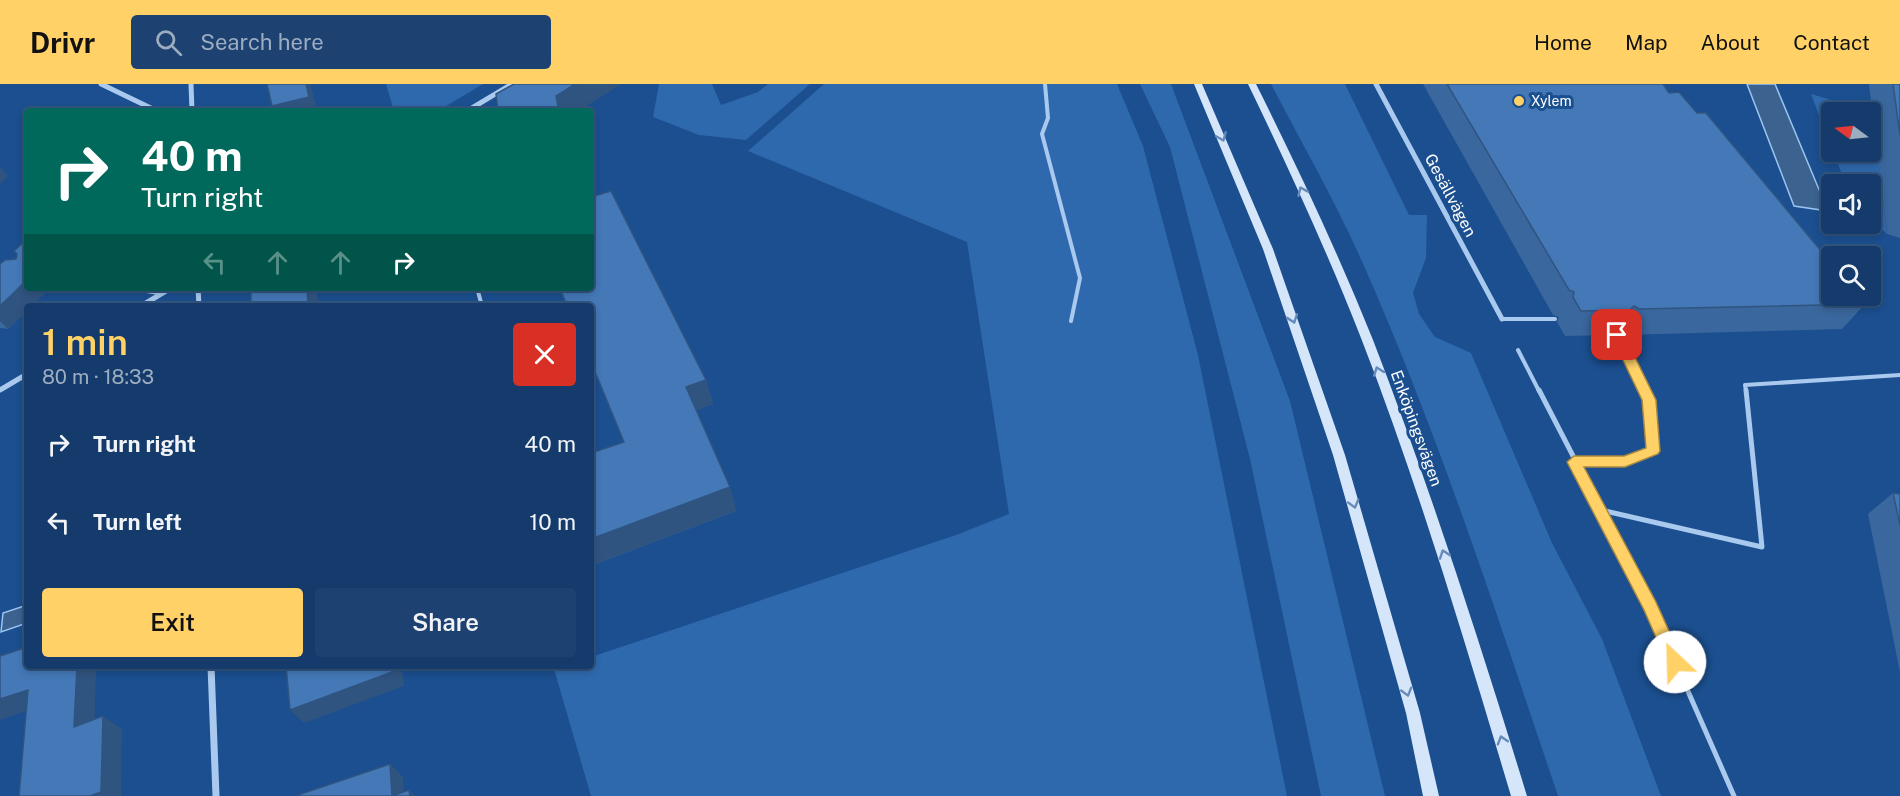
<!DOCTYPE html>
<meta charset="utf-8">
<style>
:root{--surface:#143b6b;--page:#1d4271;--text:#f1f3f6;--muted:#9dadc1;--line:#33557e;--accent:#ffd166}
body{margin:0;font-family:"Public Sans",sans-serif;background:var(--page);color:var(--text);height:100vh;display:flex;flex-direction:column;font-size:22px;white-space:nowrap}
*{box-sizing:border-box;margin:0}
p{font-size:20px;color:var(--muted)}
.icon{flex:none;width:33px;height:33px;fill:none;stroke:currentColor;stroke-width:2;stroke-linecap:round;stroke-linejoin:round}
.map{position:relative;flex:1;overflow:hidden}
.sheet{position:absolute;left:24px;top:219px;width:570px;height:366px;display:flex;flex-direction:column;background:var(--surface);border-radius:6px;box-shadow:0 3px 9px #0003,0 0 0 2px var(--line)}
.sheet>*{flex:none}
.hud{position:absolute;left:24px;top:24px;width:570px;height:183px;border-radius:6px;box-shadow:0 3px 9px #0003,0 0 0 2px var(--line);background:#00695c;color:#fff;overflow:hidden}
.needle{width:39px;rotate:285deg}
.controls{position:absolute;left:1821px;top:18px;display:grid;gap:12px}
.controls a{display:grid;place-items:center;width:60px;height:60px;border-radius:6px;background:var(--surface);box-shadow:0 3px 9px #0003,0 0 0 2px var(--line);font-size:30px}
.pin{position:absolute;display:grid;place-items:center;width:51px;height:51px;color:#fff;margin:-26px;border-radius:12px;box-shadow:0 3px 9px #0006}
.me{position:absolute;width:66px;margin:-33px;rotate:336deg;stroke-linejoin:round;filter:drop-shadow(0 0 4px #0008)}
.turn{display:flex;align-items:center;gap:21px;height:126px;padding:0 18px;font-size:27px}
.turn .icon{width:78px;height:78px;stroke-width:2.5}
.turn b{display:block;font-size:42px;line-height:51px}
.lanes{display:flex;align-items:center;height:57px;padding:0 18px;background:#0003;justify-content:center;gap:30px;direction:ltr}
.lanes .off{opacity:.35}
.round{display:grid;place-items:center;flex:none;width:63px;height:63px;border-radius:6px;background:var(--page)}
.head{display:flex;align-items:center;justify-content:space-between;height:102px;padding:0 18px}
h1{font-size:36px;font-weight:600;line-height:45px;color:var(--accent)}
.button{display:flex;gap:12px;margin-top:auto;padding:12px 18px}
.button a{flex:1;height:69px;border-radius:6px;background:var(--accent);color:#111;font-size:24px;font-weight:600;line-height:69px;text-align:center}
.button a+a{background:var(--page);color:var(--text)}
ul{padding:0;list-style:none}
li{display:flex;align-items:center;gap:18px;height:78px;padding:0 18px}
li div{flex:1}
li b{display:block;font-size:22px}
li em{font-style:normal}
header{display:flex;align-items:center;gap:36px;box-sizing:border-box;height:84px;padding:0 30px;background:var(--accent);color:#111}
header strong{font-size:28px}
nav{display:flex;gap:33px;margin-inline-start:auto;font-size:21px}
.search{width:420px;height:54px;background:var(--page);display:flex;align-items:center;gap:15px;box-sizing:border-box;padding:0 21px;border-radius:6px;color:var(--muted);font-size:22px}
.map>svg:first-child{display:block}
</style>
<header>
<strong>Drivr</strong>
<div class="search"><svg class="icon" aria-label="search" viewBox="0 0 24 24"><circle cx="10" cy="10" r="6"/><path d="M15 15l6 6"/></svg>Search here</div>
<nav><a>Home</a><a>Map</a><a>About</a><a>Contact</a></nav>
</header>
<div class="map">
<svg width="1900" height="712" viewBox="0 0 1900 712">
<rect width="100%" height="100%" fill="#1b4f8f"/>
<g fill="#2e69ad">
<polygon points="386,0 483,0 438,27 394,27"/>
<polygon points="659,0 712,0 721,21 758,8 768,0 810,0 746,56 699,51 653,33"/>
<polygon points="824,0 1117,0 1143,62 1198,271 1287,712 591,712 554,585 565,582 591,582 591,573 956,451 1009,430 967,158 748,67"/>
<polygon points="1140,0 1171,0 1290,317 1385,712 1321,712 1250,375 1170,63"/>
<path d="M 1271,0 L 1345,0 L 1409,131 L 1427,131 L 1426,174 L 1413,209 L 1419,230 L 1435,253 L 1471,269 L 1552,459 L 1602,555 L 1661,712 L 1558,712 C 1498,534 1440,354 1364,182 C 1337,120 1302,60 1271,0 Z"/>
<polygon points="1811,10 1873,28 1887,150 1871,135 1870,100 1846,100 1833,68 1870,68 1870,28 1832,28 1831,63"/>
</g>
<g fill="#3c6290" stroke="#9cc4f0" stroke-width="1.5">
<polygon points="1747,0 1775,0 1828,127 1794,122"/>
<polygon points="27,521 27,539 1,548 3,529"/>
</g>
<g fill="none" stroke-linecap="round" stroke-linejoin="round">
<g stroke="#a9c9ee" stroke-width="4">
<polyline points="1045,0 1048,34 1042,50 1080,194 1071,237"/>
<polyline points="477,204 482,222"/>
<polyline points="1502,235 1555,235"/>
<polyline points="1617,251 1645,307"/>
<polyline points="1518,266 1539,307"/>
<polyline points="1746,307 1745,301 1900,291"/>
</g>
<g stroke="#a9c9ee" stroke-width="5">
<polyline points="1539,306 1651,523 1734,712"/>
<polyline points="1574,378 1625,377 1653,367 1649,316 1644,306"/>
<polyline points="1601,426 1762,463 1746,306"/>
</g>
<g stroke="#a9c9ee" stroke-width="5">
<polyline points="101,0 157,27"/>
<polyline points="191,0 192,27"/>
<polyline points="1376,0 1502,235"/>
<polyline points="467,27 512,0"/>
<polyline points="131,204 162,209"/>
<polyline points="198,204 199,222"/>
<polyline points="141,222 171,204"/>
<polyline points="0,306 27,290"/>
</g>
<polyline stroke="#a9c9ee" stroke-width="7" points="211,582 216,712"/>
<g fill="#d6e6fa" fill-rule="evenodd">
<polygon points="1194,0 1202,0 1273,165 1345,371 1420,629 1439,712 1423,712 1406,629 1333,371 1263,165"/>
<path d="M 1248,0 L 1256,0 C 1298,84 1338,169 1373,256 C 1431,406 1480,559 1527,712 L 1511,712 C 1465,558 1419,403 1361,254 C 1327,167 1288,83 1248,0 Z"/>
</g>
</g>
<g fill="#3a679d">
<polygon points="1423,0 1663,0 1669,9 1697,29 1865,220 1842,245 1621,251 1617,247 1613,251 1565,252 1557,238 1559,233 1553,231"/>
<polygon points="1869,0 1900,0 1900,154 1887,150"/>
<polygon points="27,155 27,227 8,245 0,244 0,180 16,175"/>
<polygon points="559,204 591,204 706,296 713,320 696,326 730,403 736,427 596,480 624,358 591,280 591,222 567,222"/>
<polygon points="1893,409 1900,410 1900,588 1868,430"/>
</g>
<g fill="#305480">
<polygon points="306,0 310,0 318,27 275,27 272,22"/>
<polygon points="575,0 621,0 579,27 559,27 556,12"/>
<polygon points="0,82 8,92 0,100"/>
<polygon points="27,196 27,204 50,204 32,222 27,222 27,227 8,245 0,237 0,222"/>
<polygon points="307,204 317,204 318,222 308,222"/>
<polygon points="1634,222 1617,247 1613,251 1630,226"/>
<polygon points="706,296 713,320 693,328 686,303"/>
<polygon points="730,403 736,427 596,480 591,470 591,455"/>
<polygon points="77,582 111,582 96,587 94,655 74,643"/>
<polygon points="391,582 401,582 404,602 304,639 290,626"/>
<polygon points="28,606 48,619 0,636 0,615"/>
<polygon points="103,632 122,645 121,712 90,712"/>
<polygon points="390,680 403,693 404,712 392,712"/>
<polygon points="409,706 416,712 410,712"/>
</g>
<g fill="#4478b7" stroke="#305480" stroke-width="1.5">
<polygon points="267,0 306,0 309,13 272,22"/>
<polygon points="514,0 575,0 556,12 559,27 498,27 496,10"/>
<polygon points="1447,0 1663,0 1669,9 1679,8 1697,29 1706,29 1832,180 1832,212 1858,212 1865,220 1639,225 1634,222 1630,226 1581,227 1573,213 1574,208 1569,206"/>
<polygon points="1893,0 1900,0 1900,51"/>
<polygon points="611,107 706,296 686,303 730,403 591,455 591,369 624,358 591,278 591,222 567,222 560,204 591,204 591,113"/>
<polygon points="27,155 27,196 0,222 0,180 5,176 16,175 17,170 14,167"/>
<polygon points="251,204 307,204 308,222 251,222"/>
<polygon points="1893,409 1900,410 1900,441"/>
<polygon points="27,563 27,582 77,582 74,643 103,632 101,708 90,712 19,712 28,606 0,615 0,572"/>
<polygon points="286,582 391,582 392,588 290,626"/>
<polygon points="390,680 392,712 298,712 298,711"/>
<polygon points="409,706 410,712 392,712"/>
</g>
<defs><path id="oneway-chevron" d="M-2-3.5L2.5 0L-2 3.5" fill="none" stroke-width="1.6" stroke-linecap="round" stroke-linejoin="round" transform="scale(1.5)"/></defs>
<g stroke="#668bba">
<use href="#oneway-chevron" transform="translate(1222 53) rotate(67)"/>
<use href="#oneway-chevron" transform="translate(1302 107) rotate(-114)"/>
<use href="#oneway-chevron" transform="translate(1293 235) rotate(71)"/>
<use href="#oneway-chevron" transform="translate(1378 287) rotate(-110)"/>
<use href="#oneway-chevron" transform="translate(1354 420) rotate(74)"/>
<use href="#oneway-chevron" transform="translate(1444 470) rotate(-109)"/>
<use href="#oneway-chevron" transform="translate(1407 608) rotate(74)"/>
<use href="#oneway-chevron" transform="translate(1502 656) rotate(-107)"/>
</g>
<polygon fill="#ffd166" stroke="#a68842" stroke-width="1.5" points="1617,246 1624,251 1656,316 1660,367 1658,370 1625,383 1584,383 1656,518 1683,578 1681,583 1675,585 1669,583 1644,526 1567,378 1574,372 1624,372 1646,364 1642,316 1611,251"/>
<circle fill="#ffd166" stroke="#1b4f8f" stroke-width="2" cx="1519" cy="17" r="6"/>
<g text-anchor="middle" stroke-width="6" stroke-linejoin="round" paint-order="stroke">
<g font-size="14" fill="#fff" stroke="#1b4f8f" text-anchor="start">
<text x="1531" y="22">Xylem</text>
</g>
<g font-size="16" fill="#fff" stroke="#1b4f8f">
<text transform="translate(1451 111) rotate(62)" y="6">Gesällvägen</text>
<text transform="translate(1417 344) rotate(70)" y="6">Enköpingsvägen</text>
</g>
</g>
</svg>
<div class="controls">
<a><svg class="needle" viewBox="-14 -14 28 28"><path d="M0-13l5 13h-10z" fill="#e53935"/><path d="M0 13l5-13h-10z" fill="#9dadc1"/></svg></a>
<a><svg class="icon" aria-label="sound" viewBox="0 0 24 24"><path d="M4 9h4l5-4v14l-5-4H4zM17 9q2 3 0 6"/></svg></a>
<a><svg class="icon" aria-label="search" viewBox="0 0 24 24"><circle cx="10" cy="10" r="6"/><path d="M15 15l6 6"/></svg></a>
</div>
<div class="pin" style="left:1617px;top:251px;background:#d93025"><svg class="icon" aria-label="arrive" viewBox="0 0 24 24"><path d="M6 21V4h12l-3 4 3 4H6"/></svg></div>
<svg class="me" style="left:1675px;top:578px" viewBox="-20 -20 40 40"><circle r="19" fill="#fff"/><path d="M0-13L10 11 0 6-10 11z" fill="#ffd166"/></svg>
<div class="hud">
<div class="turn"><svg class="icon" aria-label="right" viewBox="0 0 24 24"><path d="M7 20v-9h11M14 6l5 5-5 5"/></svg><div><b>40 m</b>Turn right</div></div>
<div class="lanes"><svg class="icon off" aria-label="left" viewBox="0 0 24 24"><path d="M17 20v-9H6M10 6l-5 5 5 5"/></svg><svg class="icon off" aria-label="ahead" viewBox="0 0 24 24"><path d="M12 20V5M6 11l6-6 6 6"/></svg><svg class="icon off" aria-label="ahead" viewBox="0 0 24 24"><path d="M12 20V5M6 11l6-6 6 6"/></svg><svg class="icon" aria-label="right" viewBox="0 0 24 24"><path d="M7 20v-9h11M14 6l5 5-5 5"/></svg></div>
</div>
<section class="sheet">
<div class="head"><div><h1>1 min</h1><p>80 m · 18:33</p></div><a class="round" style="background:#d93025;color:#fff"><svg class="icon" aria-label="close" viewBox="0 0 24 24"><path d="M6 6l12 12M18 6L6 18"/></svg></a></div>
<ul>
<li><svg class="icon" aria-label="right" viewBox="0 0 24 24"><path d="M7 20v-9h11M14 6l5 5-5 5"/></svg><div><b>Turn right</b></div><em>40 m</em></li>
<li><svg class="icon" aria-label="left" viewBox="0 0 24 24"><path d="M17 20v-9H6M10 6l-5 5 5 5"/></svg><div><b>Turn left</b></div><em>10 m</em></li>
</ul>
<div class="button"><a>Exit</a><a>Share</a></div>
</section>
</div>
